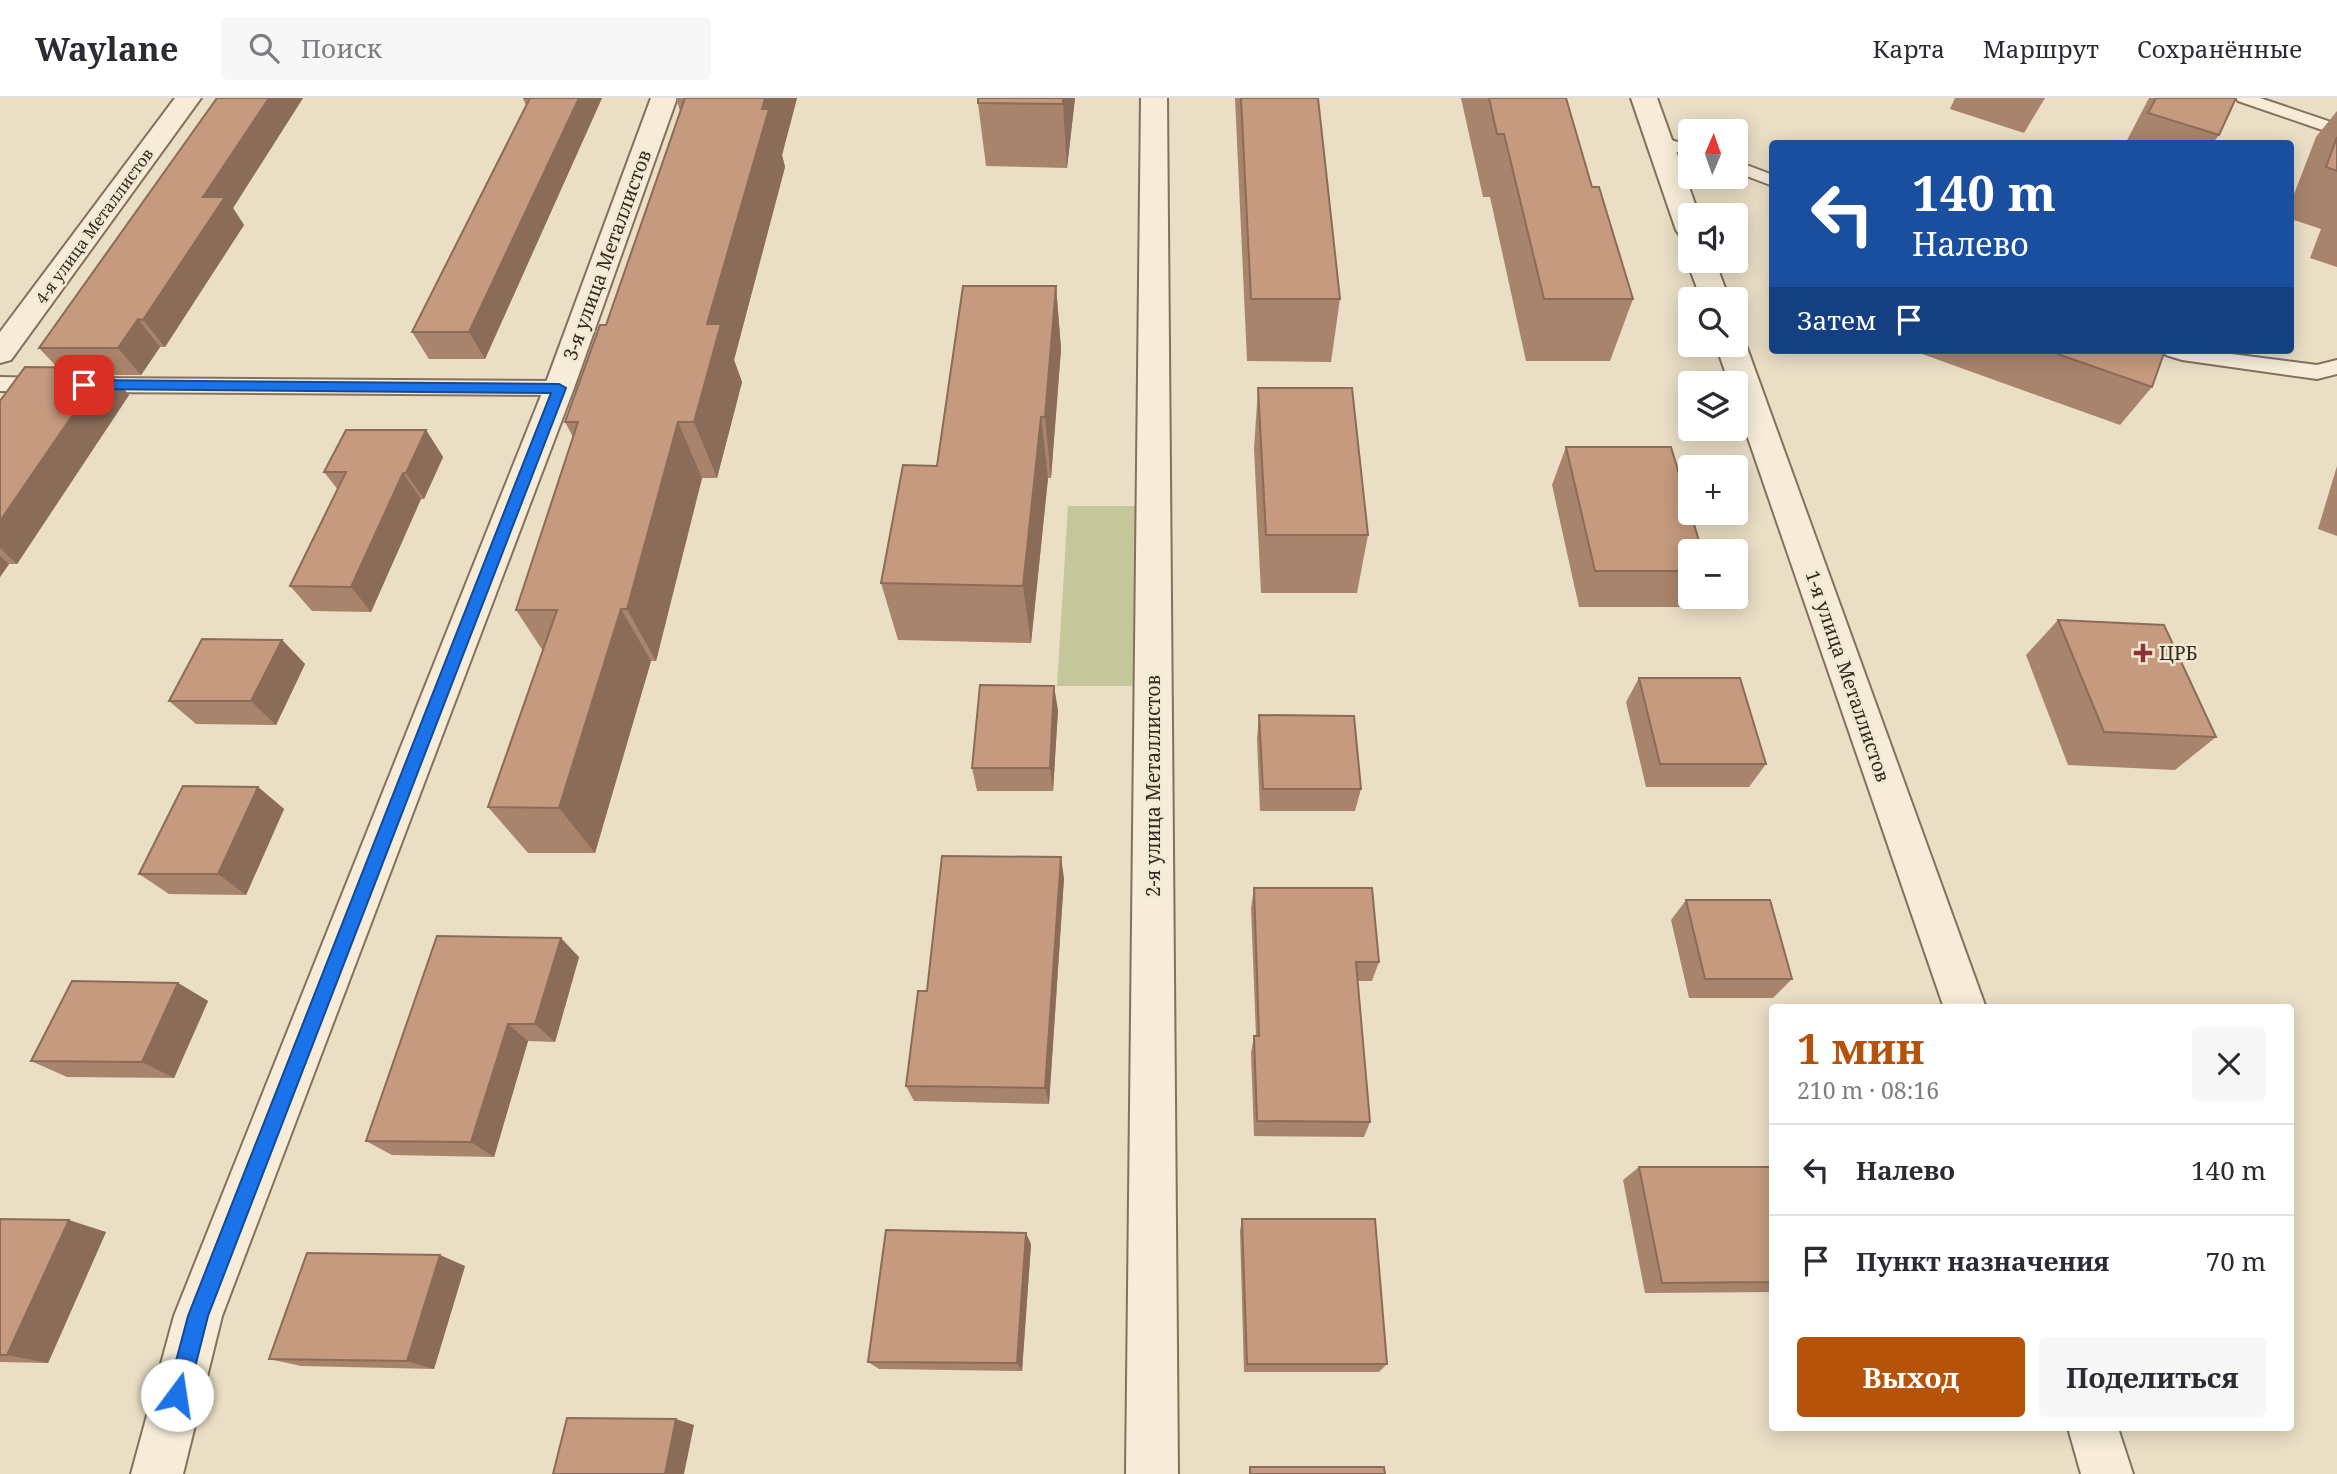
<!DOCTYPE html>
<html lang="ru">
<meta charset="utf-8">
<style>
:root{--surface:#fff;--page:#f7f7f7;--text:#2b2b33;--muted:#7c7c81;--line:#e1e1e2;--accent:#b45309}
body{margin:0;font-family:"Noto Serif",serif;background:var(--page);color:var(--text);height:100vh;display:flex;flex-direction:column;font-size:26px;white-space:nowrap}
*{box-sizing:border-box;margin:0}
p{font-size:23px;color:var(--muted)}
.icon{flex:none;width:38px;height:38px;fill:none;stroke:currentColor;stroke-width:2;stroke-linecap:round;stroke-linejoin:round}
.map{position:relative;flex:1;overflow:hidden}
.panel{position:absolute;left:1769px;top:906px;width:525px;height:427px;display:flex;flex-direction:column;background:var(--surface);border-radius:7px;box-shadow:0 4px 18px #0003}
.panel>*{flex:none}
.top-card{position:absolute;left:1769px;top:42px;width:525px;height:214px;border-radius:7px;box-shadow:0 4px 18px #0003;background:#1a4fa0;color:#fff;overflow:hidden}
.needle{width:46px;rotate:2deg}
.buttons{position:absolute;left:1678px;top:21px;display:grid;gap:14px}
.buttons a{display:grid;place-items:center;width:70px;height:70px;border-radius:7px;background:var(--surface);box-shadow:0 4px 18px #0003;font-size:35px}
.pin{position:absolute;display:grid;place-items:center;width:60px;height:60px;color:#fff;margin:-30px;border-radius:14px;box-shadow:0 4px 10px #0006}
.me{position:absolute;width:77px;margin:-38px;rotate:14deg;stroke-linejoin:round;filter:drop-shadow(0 0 5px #0008)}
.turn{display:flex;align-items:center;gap:24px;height:147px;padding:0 28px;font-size:32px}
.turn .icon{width:91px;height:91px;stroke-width:2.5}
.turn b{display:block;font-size:49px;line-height:60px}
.then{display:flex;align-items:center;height:66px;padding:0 28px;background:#0003;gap:14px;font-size:26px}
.round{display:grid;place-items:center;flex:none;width:74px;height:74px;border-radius:7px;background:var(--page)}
.summary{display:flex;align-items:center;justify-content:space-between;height:119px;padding:0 28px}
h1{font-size:42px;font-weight:700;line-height:52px;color:var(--accent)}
.action{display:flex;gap:14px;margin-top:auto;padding:14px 28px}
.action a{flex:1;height:80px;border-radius:7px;background:var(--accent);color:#fff;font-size:28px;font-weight:700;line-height:80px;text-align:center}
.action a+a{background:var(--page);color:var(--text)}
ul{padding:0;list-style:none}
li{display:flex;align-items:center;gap:21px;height:91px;padding:0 28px;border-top:2px solid var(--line)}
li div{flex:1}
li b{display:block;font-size:26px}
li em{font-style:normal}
header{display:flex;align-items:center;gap:42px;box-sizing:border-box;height:98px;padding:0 35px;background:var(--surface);border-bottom:2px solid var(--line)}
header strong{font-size:33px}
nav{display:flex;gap:38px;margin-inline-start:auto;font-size:24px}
.search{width:490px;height:63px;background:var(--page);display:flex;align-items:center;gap:18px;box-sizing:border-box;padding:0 24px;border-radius:7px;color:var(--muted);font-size:26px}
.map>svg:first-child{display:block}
</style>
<header>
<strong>Waylane</strong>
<div class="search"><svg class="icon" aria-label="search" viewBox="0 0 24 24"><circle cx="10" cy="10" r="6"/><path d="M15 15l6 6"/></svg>Поиск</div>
<nav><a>Карта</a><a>Маршрут</a><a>Сохранённые</a></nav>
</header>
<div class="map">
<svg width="2337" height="1376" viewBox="0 0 2337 1376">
<rect width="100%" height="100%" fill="#eadec5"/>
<polygon fill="#c3c79a" points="1068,408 1137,408 1133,588 1057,588"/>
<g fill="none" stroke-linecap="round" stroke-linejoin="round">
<defs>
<g id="service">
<polygon points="2236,0 2260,0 2337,26 2337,37 2238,3"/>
<polygon points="1659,38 1690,48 1690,58 1653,47 1651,43 1653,39"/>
<polygon points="1736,63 1773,77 1773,88 1736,74"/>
<polygon points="2163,252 2200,252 2317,267 2337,262 2337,276 2317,281 2182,262 2166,257"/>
<polygon points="0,279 44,280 51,282 54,287 51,292 44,294 0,293"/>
<polygon points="88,280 559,283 566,285 569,290 566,295 559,297 88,294 81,292 78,287 81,282"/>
</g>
<g id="minor">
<polygon points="175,0 201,0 11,262 0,265 0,234"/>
<polygon points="651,0 677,0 574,290 222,1218 183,1376 131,1376 174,1218 544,290"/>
<polygon points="1141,0 1167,0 1178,1376 1126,1376"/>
<polygon points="1631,0 1657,0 1699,117 1690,117 1690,140 1680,138 1676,132"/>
<polygon points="1690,157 1690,163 1715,163 1729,201 1701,201 1687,163"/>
<polygon points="1736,238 1742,240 1746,247 1986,910 1944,910 1736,305 1736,285 1729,285 1716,247 1736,247"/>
<polygon points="2068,1330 2118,1330 2133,1376 2081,1376"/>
</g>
</defs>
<use href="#service" stroke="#84705d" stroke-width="4"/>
<use href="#minor" stroke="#84705d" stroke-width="4"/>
<use href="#service" fill="#f6ecd8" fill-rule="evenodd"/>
<use href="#minor" fill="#f6ecd8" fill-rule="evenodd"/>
</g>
<g fill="#a9846c">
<polygon points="217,0 303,0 233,110 244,127 165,249 160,249 141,277 112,277 129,297 17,466 9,466 0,479 0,303 57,269 39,250"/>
<polygon points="523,0 602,0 485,261 429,261 412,234 526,8"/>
<polygon points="676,0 797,0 782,57 785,69 734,262 742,284 717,380 702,380 656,563 651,563 595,755 528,755 488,709 543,553 516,512 573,339 565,324 606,227 680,13"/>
<polygon points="1075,0 1067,70 986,68 978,5"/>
<polygon points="1235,0 1318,0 1340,201 1331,264 1247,263"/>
<polygon points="1461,0 1566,0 1592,89 1633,201 1610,263 1526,263 1490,99 1483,99"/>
<polygon points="1955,0 2045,0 2024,35 1950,11"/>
<polygon points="2149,0 2236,0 2219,37 2212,46 2125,46"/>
<polygon points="2337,13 2337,169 2310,160 2321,131 2291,121 2291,104 2316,39"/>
<polygon points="1056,188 1061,251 1051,380 1048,380 1031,545 898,542 881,485 937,368"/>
<polygon points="1911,252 2165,252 2152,289 2120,327"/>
<polygon points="1258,290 1368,437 1357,495 1261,495 1254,351"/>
<polygon points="426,332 443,359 424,401 421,401 371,514 312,513 290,488 338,392 324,374"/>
<polygon points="1566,349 1690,453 1690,499 1694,499 1689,509 1579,509 1552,387"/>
<polygon points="2337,368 2337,438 2318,431"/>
<polygon points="2058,522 2216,639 2175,672 2068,667 2026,557"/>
<polygon points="282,542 305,566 276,627 196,626 169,603"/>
<polygon points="1639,580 1766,666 1749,689 1646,689 1626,604"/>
<polygon points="1058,612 1053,693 977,693 972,670"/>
<polygon points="1259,617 1361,691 1355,713 1260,713 1257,641"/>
<polygon points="258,689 284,711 246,797 169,796 139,776"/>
<polygon points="1064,780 1049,1006 914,1003 906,988 927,893"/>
<polygon points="1254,790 1379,864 1372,883 1357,883 1370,1024 1364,1039 1254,1038 1251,955 1254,938 1256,938 1251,810"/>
<polygon points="1686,802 1792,881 1773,900 1689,900 1671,822"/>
<polygon points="579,859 555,944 528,943 494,1059 392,1057 366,1043"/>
<polygon points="178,885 208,903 174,980 67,979 31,963"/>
<polygon points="1639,1069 1773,1069 1773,1194 1645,1195 1623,1082"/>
<polygon points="0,1121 106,1134 48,1265 0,1264"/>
<polygon points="1242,1121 1387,1266 1379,1274 1244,1274 1240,1133"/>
<polygon points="1031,1146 1022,1273 879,1271 868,1264"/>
<polygon points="465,1168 434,1271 301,1268 269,1261"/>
</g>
<g fill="#8a6c58">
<polygon points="269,0 303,0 233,110 244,127 165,249 143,222 203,99"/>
<polygon points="579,0 602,0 485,261 469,234"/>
<polygon points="765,0 797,0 782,57 785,69 734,262 742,284 717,380 694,324 707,226"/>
<polygon points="1063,0 1075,0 1067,70 1063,6"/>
<polygon points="1056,188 1061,251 1051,380 1045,319"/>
<polygon points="138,221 160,249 141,277 118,250"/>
<polygon points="105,270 129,297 17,466 0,450 0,423"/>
<polygon points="1041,319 1048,380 1031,545 1023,488"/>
<polygon points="678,324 702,380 656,563 627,511"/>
<polygon points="426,332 443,359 424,401 406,375"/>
<polygon points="403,375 421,401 371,514 351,489"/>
<polygon points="0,458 9,466 0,479"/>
<polygon points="621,511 651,563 595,755 559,710"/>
<polygon points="282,542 305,566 276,627 251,603"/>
<polygon points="1054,588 1058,612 1053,693 1050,670"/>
<polygon points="258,689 284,711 246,797 218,776"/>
<polygon points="1061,759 1064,780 1049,1006 1045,990"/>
<polygon points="561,840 579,859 555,944 535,926"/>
<polygon points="178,885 208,903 174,980 142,964"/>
<polygon points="508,926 528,943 494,1059 471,1044"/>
<polygon points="69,1122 106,1134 48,1265 7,1257"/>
<polygon points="1026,1135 1031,1146 1022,1273 1017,1265"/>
<polygon points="440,1157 465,1168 434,1271 407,1263"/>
<polygon points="676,1321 694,1327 684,1376 665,1376"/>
</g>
<g fill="#c59a7e" stroke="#8a6c58" stroke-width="2">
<polygon points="217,0 269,0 203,99 225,99 143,222 138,221 118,250 39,250"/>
<polygon points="523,0 579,0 469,234 412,234 530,0"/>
<polygon points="685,0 765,0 762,11 769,11 707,226 721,226 694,324 678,324 627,511 621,511 559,710 488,709 557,512 516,512 578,324 565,324 600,227 606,227"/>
<polygon points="978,0 1063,0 1063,6 978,5"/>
<polygon points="1241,0 1318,0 1340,201 1251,201"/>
<polygon points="1489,0 1566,0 1592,89 1599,89 1633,201 1544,201 1504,36 1497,36"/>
<polygon points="2156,0 2236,0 2219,37 2148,15"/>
<polygon points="2337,39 2337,73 2326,69"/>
<polygon points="963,188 1056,188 1045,319 1041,319 1023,488 881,485 903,367 937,368"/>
<polygon points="2046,252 2165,252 2152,289"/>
<polygon points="25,269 105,270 0,423 0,303"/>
<polygon points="1258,290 1352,290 1368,437 1266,437"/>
<polygon points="346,332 426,332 406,375 403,375 351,489 290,488 346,374 324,374"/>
<polygon points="1566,349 1671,349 1702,453 1690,453 1690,473 1595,473"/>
<polygon points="2058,522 2164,527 2216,639 2104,634"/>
<polygon points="202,541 282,542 251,603 169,603"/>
<polygon points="1639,580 1740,580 1766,666 1660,666"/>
<polygon points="980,587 1054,588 1050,670 972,670"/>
<polygon points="1259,617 1354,618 1361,691 1263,691"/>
<polygon points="183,688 258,689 218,776 139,776"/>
<polygon points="942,758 1061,759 1045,990 906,988 918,893 927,893"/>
<polygon points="1254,790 1372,790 1379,864 1356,864 1370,1024 1257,1023 1254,938 1259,938"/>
<polygon points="1686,802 1770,802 1792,881 1705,881"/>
<polygon points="437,838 561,840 535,926 508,926 471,1044 366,1043"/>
<polygon points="72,883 178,885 142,964 31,963"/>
<polygon points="1639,1069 1773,1069 1773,1184 1662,1185"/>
<polygon points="0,1121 69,1122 7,1257 0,1257"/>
<polygon points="1242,1121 1375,1121 1387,1266 1247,1266"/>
<polygon points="886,1132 1026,1135 1017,1265 868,1264"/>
<polygon points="307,1155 440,1157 407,1263 269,1261"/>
<polygon points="567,1320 676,1321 665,1376 553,1376"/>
<polygon points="1250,1369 1384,1369 1385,1376 1250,1376"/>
</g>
<polygon fill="#1a73e8" stroke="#114b97" stroke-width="2" points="84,282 559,286 566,290 208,1218 188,1297 185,1304 177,1307 170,1304 167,1297 188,1218 551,295 84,291 77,287"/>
<path fill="#8d3235" stroke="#f2e9d4" stroke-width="2.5" d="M2139.5 544.5h7v7h7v7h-7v7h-7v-7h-7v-7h7z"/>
<g text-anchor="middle" stroke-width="5" stroke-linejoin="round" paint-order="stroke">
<g font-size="16" fill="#35291f" stroke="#f2e9d4">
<text transform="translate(94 128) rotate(-54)" y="6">4-я улица Металлистов</text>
</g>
<g font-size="19" fill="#35291f" stroke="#f2e9d4">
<text transform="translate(607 157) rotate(-70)" y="7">3-я улица Металлистов</text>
<text transform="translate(1848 578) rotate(71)" y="7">1-я улица Металлистов</text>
<text transform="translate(1153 688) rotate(-90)" y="7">2-я улица Металлистов</text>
</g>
<g font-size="19" fill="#35291f" stroke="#f2e9d4" text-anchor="start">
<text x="2159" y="562">ЦРБ</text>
</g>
</g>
</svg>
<div class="buttons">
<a><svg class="needle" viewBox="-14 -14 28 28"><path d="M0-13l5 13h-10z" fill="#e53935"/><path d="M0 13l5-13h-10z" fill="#7c7c81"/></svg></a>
<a><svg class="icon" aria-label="sound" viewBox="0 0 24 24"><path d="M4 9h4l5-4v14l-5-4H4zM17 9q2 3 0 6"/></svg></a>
<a><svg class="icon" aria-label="search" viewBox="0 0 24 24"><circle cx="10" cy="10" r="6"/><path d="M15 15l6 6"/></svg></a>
<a><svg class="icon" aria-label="layers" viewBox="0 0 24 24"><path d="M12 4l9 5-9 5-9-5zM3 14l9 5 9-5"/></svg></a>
<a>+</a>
<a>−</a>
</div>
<div class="pin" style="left:84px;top:287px;background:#d93025"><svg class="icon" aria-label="arrive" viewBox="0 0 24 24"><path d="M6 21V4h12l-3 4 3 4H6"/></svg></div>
<svg class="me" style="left:177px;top:1297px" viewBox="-20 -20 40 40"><circle r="19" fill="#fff"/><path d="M0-13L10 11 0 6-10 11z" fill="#1a73e8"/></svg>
<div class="top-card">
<div class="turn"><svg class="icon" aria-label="left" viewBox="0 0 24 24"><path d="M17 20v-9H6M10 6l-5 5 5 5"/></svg><div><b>140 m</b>Налево</div></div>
<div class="then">Затем<svg class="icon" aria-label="arrive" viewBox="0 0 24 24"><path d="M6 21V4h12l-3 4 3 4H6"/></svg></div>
</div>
<section class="panel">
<div class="summary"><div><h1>1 мин</h1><p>210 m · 08:16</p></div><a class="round"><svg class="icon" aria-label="close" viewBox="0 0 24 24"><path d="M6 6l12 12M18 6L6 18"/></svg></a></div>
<ul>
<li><svg class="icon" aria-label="left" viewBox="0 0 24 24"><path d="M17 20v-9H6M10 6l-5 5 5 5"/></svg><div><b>Налево</b></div><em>140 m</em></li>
<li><svg class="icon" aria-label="arrive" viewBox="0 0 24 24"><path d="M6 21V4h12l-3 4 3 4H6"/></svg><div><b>Пункт назначения</b></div><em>70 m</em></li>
</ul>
<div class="action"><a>Выход</a><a>Поделиться</a></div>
</section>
</div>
